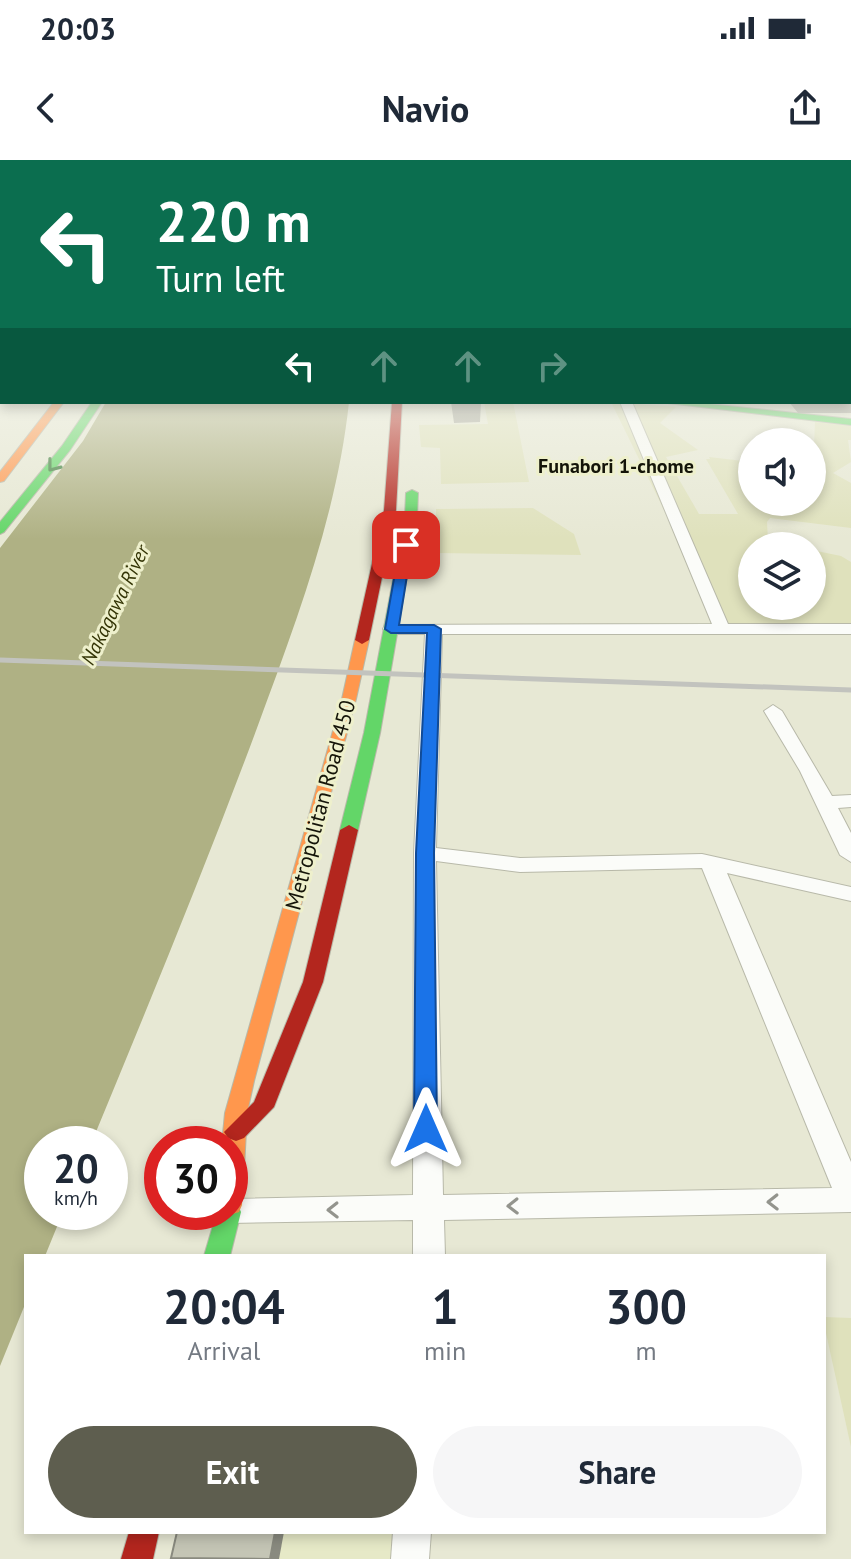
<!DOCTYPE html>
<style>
:root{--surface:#fff;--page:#f6f6f7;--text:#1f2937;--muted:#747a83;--accent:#5e5e4f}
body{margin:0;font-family:"PT Sans",sans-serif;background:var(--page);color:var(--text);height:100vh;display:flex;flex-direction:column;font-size:30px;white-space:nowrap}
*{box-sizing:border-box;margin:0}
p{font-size:26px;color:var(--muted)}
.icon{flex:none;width:44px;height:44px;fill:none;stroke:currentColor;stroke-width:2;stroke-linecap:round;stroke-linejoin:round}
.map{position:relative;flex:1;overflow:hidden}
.sheet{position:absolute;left:24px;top:1094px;width:802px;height:280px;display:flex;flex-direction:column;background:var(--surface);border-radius:0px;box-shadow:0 4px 12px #0003}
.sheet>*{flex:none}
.top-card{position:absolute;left:0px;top:0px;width:852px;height:244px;box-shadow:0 4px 12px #0003;background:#0b6e4f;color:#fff;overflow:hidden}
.fabs{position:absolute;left:738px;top:268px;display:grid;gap:16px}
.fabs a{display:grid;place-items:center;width:88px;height:88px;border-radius:50%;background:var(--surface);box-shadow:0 4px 12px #0003;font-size:40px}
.speed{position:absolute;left:24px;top:966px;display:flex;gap:16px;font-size:40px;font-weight:700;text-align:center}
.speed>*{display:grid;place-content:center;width:104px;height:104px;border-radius:50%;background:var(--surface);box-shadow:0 4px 12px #0003;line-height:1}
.speed small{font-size:20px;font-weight:400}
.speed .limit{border:12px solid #d22;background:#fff;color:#111}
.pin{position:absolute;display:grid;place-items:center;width:68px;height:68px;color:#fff;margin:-34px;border-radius:16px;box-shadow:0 4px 12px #0006}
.me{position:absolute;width:88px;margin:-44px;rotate:0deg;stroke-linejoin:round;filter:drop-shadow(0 0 6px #0008)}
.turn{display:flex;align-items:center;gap:28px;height:168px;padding:0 24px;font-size:36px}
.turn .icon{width:104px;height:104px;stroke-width:2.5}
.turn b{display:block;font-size:56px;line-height:68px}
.lanes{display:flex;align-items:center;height:76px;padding:0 24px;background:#0003;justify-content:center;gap:40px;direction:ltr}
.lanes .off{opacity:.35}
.eta{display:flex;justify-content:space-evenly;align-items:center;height:136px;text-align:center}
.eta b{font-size:48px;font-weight:600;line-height:56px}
.button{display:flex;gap:16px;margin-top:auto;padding:16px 24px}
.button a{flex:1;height:92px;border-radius:48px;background:var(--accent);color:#fff;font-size:32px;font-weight:600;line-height:92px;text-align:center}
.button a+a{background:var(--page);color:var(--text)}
.status{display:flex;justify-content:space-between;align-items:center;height:56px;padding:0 40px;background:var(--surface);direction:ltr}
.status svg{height:22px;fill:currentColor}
header{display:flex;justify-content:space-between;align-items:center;height:104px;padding:0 24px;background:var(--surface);font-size:36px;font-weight:600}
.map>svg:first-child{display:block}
</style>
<div class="status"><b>20:03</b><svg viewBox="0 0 49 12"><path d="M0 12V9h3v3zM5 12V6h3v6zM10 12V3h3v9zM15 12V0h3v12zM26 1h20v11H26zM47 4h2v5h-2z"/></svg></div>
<header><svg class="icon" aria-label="back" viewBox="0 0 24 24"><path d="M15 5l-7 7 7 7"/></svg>Navio<svg class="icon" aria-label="share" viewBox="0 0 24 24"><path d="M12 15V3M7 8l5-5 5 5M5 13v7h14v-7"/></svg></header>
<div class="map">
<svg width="851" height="1399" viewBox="0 0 851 1399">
<rect width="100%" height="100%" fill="#e7e8d4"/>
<polygon fill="#e6e9c7" points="186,1372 398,1372 395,1399 180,1399"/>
<g fill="#dfe1bc">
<polygon points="484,242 513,242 529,322 441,324 440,288 421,287 419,265 488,264"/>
<polygon points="611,242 676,247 660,263 698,290 666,297 699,354 738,354 706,299 710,299 709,297 752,302 752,342 812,342 815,262 851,266 851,280 848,280 851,302 833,313 851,323 851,368 770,358 767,362 768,380 792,386 752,386 752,446 812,446 812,390 841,396 851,402 851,469 722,469 674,354 665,352"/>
<polygon points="533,348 574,374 581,395 436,393 436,349"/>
<polygon points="824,1157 851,1158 851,1287 824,1164"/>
</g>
<path fill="#afb184" d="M 106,242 L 349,242 C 337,355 296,462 257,568 C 205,708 148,846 91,984 L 42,984 L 42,1052 L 63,1052 L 45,1096 L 26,1096 L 26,1142 L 0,1206 L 0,388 L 83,281 Z"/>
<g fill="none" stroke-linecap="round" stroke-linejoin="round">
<defs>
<g id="street">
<path d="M 620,242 L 632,242 L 728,464 L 851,464 L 851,474 L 442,474 L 436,688 L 520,698 L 702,694 L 851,727 L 851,741 L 727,713 L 851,1002 L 851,1052 L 444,1060 L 445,1096 L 413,1096 L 413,1060 L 230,1063 L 219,1060 L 215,1052 L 230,1052 L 230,1039 L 413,1035 L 414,693 L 425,474 L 391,474 L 383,469 L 385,465 L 712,464 ZM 436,701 L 520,712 L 702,708 L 832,1028 L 443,1035 Z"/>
<polygon points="773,545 782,551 832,636 851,635 851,647 838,648 851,673 851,702 840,695 800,611 764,551"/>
<polygon points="393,1372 431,1372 429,1399 391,1399"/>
</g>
<g id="fast">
<polygon points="92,242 102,242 70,290 4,372 0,374 0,362 62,286"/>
<polygon points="659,242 690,242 851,259 851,265"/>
<polygon points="412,330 418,333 417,357 380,573 358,670 349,675 340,670 364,573 405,357 406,333"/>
<polygon points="230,1042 238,1045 241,1052 230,1096 204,1096 217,1052 230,1052"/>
</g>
<g id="slow">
<rect x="0" y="217" width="2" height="6"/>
<polygon points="54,242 64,242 4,321 0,322 0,312"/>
<polygon points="362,476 369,480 356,539 254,921 247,953 242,1045 239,1052 230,1055 221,1052 230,1052 230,984 222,984 225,953 342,539 355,480"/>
</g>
<g id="jam">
<polygon points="392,242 402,242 396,350 369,480 362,484 355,480 384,350"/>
<polygon points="349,665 358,670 323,822 274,947 244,978 236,981 228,978 224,972 254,942 303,822 340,670"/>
<polygon points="129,1372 159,1372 153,1399 121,1399"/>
</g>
</defs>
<use href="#street" stroke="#b8b9a9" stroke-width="2"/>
<use href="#fast" stroke="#b8b9a9" stroke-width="2"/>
<use href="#slow" stroke="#b8b9a9" stroke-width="2"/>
<use href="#jam" stroke="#b8b9a9" stroke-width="2"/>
<use href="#street" fill="#fbfcf9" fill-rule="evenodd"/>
<use href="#fast" fill="#63d668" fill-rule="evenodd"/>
<use href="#slow" fill="#ff974d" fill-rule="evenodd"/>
<use href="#jam" fill="#b3261e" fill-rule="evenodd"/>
<polyline stroke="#c2c3be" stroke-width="5" points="0,500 851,530"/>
</g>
<g fill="#a9a99c">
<polygon points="850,199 851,199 851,253 798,253 789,242 850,242"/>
<polygon points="451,242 481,242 480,262 454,263"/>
</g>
<polygon fill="#898a7f" points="275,1372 284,1372 279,1399 270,1399"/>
<g fill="#c4c5b5" stroke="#898a7f" stroke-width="2">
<rect x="850" y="199" width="1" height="36"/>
<polygon points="177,1372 275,1372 270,1399 171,1398"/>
</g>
<defs><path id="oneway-chevron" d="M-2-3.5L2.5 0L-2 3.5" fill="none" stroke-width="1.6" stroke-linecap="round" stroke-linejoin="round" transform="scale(2)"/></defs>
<use stroke="#3f7f3d" href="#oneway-chevron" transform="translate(53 306) rotate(128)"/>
<g stroke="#93948d">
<use href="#oneway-chevron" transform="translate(773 1042) rotate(179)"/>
<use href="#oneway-chevron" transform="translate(513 1046) rotate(179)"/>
<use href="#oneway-chevron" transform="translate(333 1050) rotate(179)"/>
</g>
<linearGradient id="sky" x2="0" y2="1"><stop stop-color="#91b3c0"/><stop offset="0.48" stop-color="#f4f5ec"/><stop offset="1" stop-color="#f4f5ec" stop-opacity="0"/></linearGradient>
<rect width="851" height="379" fill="url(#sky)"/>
<polygon fill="#1a73e8" stroke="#114b97" stroke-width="2" points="406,381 412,385 399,465 434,465 441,469 434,693 437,969 434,975 426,978 418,975 414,969 416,693 427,473 391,473 385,469 400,385"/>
<g text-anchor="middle" stroke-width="6" stroke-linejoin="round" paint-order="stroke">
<g font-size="20" font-weight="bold" fill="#141408" stroke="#eef0cc">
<text x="616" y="313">Funabori 1-chome</text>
</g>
<g font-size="20" font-style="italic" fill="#333405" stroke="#eef0cc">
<text transform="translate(115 445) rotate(-64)" y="7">Nakagawa River</text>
</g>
<g font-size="22" fill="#141408" stroke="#eef0cc">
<text transform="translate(320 645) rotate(-75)" y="8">Metropolitan Road 450</text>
</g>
</g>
</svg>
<div class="fabs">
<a><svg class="icon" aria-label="sound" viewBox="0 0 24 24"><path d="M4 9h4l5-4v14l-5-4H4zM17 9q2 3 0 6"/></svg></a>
<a><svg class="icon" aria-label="layers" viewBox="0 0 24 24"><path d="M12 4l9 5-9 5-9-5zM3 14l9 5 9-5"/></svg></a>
</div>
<div class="speed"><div>20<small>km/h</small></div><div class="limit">30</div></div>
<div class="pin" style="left:406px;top:385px;background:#d93025"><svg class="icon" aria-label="arrive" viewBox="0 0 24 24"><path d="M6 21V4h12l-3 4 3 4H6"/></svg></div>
<svg class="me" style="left:426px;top:969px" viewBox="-20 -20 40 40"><path d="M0-17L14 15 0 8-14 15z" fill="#1a73e8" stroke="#fff" stroke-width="4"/></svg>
<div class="top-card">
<div class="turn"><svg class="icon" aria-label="left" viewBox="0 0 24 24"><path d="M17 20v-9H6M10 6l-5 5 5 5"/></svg><div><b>220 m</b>Turn left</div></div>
<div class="lanes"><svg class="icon" aria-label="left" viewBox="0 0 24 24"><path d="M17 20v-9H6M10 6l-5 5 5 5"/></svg><svg class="icon off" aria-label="ahead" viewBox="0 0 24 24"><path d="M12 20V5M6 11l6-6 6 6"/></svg><svg class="icon off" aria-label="ahead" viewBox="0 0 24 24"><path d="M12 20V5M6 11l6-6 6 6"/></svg><svg class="icon off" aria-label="right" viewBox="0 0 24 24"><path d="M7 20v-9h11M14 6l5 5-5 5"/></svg></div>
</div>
<section class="sheet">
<div class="eta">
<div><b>20:04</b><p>Arrival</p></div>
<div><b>1</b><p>min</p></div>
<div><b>300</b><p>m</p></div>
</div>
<div class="button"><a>Exit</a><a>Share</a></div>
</section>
</div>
